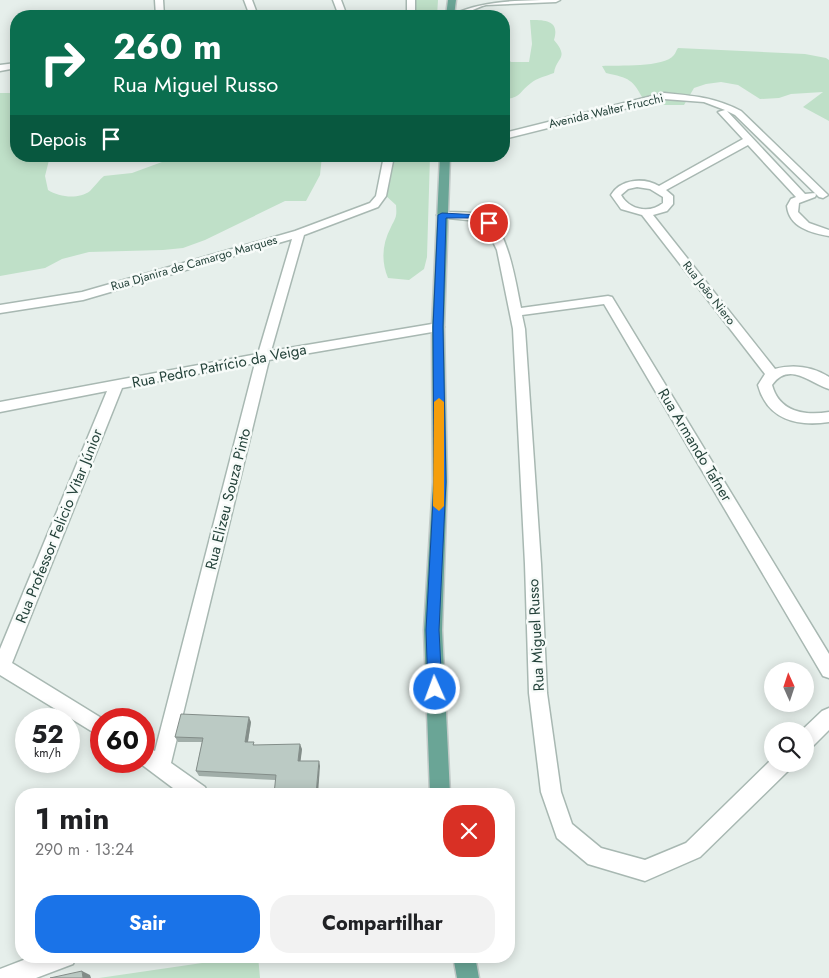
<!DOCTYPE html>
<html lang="pt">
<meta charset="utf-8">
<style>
:root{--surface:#fff;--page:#f2f2f2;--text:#202124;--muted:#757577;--accent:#1a73e8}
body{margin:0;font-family:Jost,sans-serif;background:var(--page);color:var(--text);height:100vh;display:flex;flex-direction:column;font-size:19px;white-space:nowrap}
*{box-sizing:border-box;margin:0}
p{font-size:16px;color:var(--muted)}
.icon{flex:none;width:28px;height:28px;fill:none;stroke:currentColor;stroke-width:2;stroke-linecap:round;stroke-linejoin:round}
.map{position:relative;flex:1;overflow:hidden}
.panel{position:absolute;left:15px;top:788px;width:500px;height:175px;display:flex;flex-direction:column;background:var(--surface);border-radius:20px;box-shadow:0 2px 12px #0003}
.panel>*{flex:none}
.guide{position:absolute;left:10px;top:10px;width:500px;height:152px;border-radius:20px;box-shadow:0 2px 12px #0003;background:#0b6e4f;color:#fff;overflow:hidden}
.needle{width:32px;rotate:357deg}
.fabs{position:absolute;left:764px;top:662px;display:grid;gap:10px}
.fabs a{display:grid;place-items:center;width:50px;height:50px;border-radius:50%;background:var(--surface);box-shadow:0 2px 12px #0003;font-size:25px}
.speed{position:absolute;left:15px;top:708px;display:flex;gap:10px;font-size:25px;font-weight:700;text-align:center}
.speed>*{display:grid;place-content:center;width:65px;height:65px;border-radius:50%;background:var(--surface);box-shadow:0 2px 12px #0003;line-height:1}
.speed small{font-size:12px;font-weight:400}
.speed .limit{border:8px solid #d22;background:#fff;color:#111}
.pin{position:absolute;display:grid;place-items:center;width:42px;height:42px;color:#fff;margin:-21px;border:2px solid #fff;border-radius:50%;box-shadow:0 1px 5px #0007}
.me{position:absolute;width:55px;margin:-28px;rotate:358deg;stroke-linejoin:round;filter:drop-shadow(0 0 4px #0008)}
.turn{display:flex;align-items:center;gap:18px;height:105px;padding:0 20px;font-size:22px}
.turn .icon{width:65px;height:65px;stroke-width:2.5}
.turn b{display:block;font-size:35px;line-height:42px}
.then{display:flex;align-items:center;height:48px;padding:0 20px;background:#0003;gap:10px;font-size:19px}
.round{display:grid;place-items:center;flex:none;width:52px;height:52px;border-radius:20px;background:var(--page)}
.headline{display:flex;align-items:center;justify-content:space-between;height:85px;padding:0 20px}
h1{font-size:30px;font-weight:700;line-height:38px}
.action{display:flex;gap:10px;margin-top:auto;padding:10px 20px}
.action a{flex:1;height:58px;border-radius:20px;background:var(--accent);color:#fff;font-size:20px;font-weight:700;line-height:58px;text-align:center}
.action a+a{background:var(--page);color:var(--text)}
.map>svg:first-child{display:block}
</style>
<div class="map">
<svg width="829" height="978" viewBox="0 0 829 978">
<rect width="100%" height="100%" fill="#e6efeb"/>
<g fill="#bfe0c8">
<polygon points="411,0 438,0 437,16 414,16 411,14"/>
<path d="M 530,20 C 545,20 560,20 554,40 C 570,59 556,57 554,73 C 546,76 537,78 531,83 C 520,91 520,99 504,99 L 504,56 L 511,62 L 529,62 L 532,44 Z"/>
<path d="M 678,48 L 805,54 L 826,58 L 829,60 L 829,121 L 803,107 L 823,92 L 791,94 L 779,98 L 760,99 L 738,85 L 721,82 L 706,84 L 694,88 L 684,105 L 665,105 L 644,101 C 633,79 629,78 606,73 L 602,66 C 618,65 664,68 674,55 C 676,53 676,50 678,48 Z"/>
<path d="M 0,93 L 11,93 L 16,117 L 16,156 L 50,156 L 45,176 L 48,190 C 59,197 78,200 90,191 C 95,186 99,180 104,176 L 132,173 L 162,162 L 185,158 L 206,158 L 240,162 L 260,156 L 322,156 L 320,175 L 306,201 L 285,201 L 205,240 L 183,248 L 163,250 L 89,252 L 62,259 L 45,268 L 0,276 Z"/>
<path d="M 389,156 L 430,156 L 427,257 L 424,269 L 409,280 L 388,278 C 381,261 382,244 391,227 C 396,217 397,217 396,205 L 385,195 Z"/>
<polygon points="250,956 258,956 260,978 99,978"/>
</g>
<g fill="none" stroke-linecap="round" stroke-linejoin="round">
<defs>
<g id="minor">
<polygon points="155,0 163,0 164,16 156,16"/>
<polygon points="244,0 252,0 258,16 250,16"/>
<polygon points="333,0 341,0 347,16 339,16"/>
<rect x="407" y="0" width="8" height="16"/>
<path d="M 560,0 L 556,2 L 486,5 C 473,8 464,17 451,16 C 479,0 526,0 560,0 Z"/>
<polygon points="16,63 16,68 0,71 0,65"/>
<path d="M 664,93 C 694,96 714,97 741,111 L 828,195 L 823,198 L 819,197 L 735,115 L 727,111 L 805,194 L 815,193 L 816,195 L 815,197 L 799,203 L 798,212 L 809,223 L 829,230 L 829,236 C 811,233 789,227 787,206 L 791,199 L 796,197 L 748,145 L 666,190 L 673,196 L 673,204 L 667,211 L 653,215 L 775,369 C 794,364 813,367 829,377 L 829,389 C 810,383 789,361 772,385 C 779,412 805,416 829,412 L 829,422 C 797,427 767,419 758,385 L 765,374 L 642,215 L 621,209 L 611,195 C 620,179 644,177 659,186 L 743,139 L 718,112 L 725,110 L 704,102 L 664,99 L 504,139 L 504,133 ZM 637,187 L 650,189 L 663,197 L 663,203 C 650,214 629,210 621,195 L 628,189 Z"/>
<polygon points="384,156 394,156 386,196 378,207 304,235 271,351 438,323 444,327 438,331 269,360 171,763 205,787 208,794 181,794 137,761 144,761 144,746 155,751 255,363 122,388 12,663 103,719 101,719 101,737 0,675 0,649 107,391 0,412 0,402 258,354 292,239 83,300 0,313 0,305 82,292 295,231 370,203 376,196"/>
<path d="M 442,212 C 455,213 473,211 485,216 C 508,226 516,285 521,308 L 608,296 L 612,297 L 829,654 L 829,678 L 823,676 L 604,304 L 522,315 L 525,329 L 541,564 L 547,693 L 561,792 L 572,824 L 601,848 L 645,860 L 686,843 L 772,759 L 772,764 L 791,764 L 788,771 L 700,857 L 645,881 L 588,864 L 557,838 L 541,792 L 529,693 L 525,564 L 513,329 L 497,250 L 485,225 L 478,221 L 438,217 L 437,215 Z"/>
<polygon points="829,708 829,730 812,747 805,749 805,731 801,731 822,711"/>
<polygon points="34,956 76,956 73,964 36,978 0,978 0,969"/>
</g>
<g id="major">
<polygon points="448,0 456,0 454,16 446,16"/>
<polygon points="440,156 450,156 444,327 447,482 442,630 450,794 430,794 424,630 433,482 432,327"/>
<polygon points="453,956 475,956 479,978 457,978"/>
</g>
</defs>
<use href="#minor" stroke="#a8b8b2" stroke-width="3"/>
<use href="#major" stroke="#c2cac8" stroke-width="3"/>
<use href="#minor" fill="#fff" fill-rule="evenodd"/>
<use href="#major" fill="#6aa596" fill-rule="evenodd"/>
</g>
<polygon fill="#a1aea9" points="251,722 248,742 255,745 302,749 300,761 320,766 275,780 199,776 196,771 202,742 178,742 175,737"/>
<g fill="#838d89">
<polygon points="249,717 251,722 247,747 245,742"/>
<polygon points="300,744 302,749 300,766 298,761"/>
<polygon points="319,761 320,766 318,794 316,794"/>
<polygon points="82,971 90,975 91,978 83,978"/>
</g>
<g fill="#bbcac4" stroke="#838d89">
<polygon points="181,714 249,717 245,742 254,742 253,745 300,744 298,761 319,761 316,794 274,794 276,775 196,771 203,738 175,737"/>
<polygon points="82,971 83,978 50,978"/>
</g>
<polygon fill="#1a73e8" stroke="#114b97" points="442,213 481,215 493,223 489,225 479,220 470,218 446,218 443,327 446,482 439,630 442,689 440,693 435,695 430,693 428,689 426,630 434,482 433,327 438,215"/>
<polygon fill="#f59e0b" points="439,398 444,402 444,506 439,511 433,506 434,402"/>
<g text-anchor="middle" stroke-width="5" stroke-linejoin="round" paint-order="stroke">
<g font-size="12" fill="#24423a" stroke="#f7fbf9">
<text transform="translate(606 111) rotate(-13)" y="4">Avenida Walter Frucchi</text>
<text transform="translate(194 263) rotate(-16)" y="4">Rua Djanira de Camargo Marques</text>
<text transform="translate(709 293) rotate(52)" y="4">Rua João Niero</text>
</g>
<g font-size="15" fill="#24423a" stroke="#f7fbf9">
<text transform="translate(219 366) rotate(-11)" y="5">Rua Pedro Patrício da Veiga</text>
<text transform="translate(695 445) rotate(59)" y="5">Rua Armando Tafner</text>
<text transform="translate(228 499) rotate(-76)" y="5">Rua Elizeu Souza Pinto</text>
<text transform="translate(59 526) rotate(-68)" y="5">Rua Professor Felicio Vitar Júnior</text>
<text transform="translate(536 635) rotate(-93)" y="5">Rua Miguel Russo</text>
</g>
</g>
</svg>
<div class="fabs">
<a><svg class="needle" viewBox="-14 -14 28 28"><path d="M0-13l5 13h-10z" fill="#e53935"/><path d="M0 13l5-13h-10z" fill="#757577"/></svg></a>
<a><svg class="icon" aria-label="search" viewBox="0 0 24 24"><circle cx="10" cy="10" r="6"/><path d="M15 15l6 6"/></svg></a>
</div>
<div class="speed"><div>52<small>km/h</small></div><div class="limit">60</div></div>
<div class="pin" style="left:489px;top:223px;background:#d93025"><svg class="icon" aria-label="arrive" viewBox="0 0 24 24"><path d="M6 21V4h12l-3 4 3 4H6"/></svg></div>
<svg class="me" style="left:435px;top:689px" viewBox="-20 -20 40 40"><circle r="17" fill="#1a73e8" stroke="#fff" stroke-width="3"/><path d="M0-11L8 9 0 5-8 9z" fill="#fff"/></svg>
<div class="guide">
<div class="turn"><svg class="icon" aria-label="right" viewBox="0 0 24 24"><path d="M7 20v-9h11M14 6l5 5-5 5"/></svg><div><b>260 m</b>Rua Miguel Russo</div></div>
<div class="then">Depois<svg class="icon" aria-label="arrive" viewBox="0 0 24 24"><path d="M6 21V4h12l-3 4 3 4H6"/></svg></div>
</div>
<section class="panel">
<div class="headline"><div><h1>1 min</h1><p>290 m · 13:24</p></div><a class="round" style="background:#d93025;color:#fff"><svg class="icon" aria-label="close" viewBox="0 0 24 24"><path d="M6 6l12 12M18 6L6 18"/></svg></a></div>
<div class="action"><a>Sair</a><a>Compartilhar</a></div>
</section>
</div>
